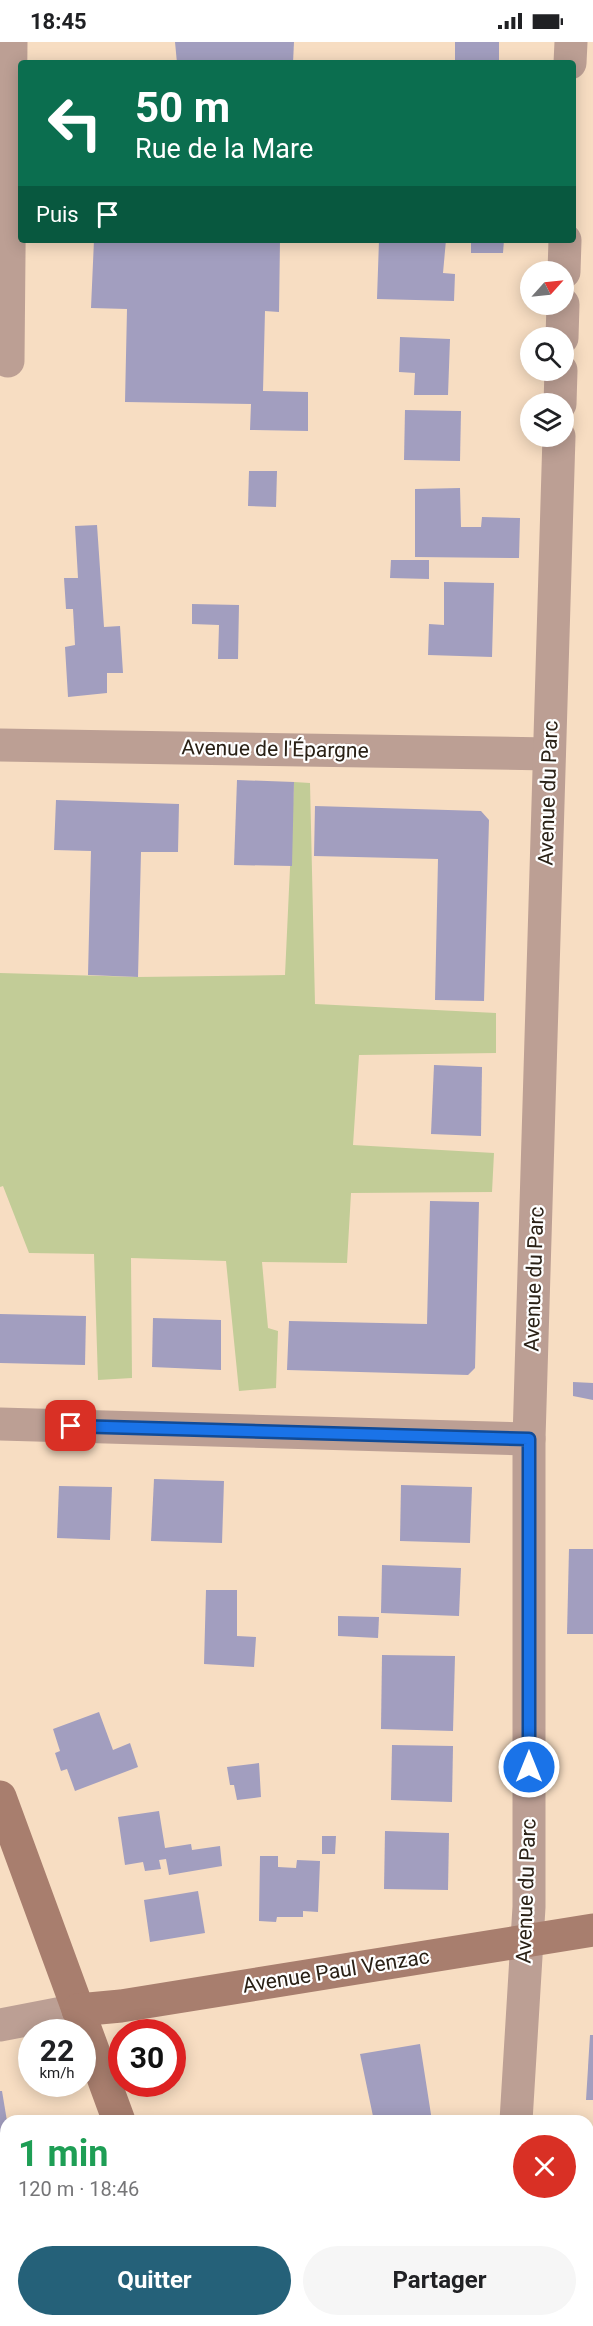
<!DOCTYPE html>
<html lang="fr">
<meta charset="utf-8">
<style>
:root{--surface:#fff;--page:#f6f6f6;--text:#202124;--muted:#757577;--accent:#256179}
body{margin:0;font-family:Roboto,sans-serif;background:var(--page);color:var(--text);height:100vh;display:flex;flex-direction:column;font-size:22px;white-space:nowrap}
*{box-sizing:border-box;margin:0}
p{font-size:20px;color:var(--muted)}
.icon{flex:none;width:33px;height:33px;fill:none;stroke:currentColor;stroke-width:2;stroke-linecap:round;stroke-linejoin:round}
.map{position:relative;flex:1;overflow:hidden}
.sheet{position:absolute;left:0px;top:2073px;width:594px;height:212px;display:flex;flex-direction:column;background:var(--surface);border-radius:18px 18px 0 0;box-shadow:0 3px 15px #0003}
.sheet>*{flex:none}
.hud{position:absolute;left:18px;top:18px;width:558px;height:183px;border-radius:6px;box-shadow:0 3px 15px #0003;background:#0b6e4f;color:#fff;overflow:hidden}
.needle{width:39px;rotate:63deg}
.tools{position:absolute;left:520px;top:219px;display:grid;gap:12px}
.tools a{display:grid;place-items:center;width:54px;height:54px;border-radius:50%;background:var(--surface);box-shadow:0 3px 15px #0003;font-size:30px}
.speed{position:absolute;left:18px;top:1977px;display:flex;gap:12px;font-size:30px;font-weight:700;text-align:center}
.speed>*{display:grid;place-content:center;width:78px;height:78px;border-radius:50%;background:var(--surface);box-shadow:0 3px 15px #0003;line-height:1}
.speed small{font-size:15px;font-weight:400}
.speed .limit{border:9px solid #d22;background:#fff;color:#111}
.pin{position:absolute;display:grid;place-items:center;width:51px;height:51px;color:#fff;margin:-26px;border-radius:12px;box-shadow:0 3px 9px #0006}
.me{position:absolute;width:66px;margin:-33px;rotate:0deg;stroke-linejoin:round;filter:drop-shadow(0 0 4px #0008)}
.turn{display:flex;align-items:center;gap:21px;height:126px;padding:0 18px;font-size:27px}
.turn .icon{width:78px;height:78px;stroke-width:2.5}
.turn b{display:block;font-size:42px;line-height:51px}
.then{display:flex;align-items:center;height:57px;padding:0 18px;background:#0003;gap:12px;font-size:22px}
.round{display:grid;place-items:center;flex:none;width:63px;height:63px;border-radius:32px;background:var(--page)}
.overview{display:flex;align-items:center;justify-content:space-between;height:102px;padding:0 18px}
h1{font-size:36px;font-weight:700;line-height:45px;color:#1e9e55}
.action{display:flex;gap:12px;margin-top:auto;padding:12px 18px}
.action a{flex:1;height:69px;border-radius:36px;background:var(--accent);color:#fff;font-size:24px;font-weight:700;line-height:69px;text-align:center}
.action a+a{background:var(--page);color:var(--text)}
.status{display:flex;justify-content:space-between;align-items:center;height:42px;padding:0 30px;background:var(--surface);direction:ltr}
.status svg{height:16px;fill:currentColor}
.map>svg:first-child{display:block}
</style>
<div class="status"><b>18:45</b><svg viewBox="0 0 49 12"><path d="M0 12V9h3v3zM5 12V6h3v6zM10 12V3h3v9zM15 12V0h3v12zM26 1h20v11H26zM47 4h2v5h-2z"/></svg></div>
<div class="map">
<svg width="593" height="2284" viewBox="0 0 593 2284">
<rect width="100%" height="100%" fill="#f7ddc2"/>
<polygon fill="#c2cc97" points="294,740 310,741 315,962 496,971 496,1011 359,1013 353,1103 494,1111 492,1150 351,1151 347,1221 262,1220 268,1286 278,1289 276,1346 239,1349 226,1219 131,1216 132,1336 98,1338 94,1212 29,1211 3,1144 0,1145 0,931 138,935 285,933"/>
<g fill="#a29ebf">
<polygon points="175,0 294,0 293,21 177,21"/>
<rect x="455" y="0" width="44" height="21"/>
<polygon points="94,198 280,198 279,270 265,269 263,349 308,350 308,389 250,388 251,362 125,360 127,267 91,266"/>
<polygon points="379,198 446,198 443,231 455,232 454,259 377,257"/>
<polygon points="471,198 504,198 503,211 471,211"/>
<polygon points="400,295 450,297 448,353 414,353 415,331 399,330"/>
<polygon points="405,368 461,369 460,419 404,418"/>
<polygon points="249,429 277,429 276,465 248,464"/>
<polygon points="460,446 461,485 481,485 482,475 520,476 519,516 415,515 415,447"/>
<polygon points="97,483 104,585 120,584 123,631 107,631 107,651 68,655 65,605 75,603 73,567 66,567 64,536 78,536 75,484"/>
<polygon points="391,518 429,518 429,537 390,536"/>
<polygon points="444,540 494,541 492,615 428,613 429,582 444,583"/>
<polygon points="192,562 239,563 238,617 218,617 219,583 192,582"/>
<polygon points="237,738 294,740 292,824 234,823"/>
<polygon points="56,758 179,762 178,810 141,810 138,935 88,933 91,809 54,808"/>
<polygon points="315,764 481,769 489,778 484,959 435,958 438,817 314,814"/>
<polygon points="434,1023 482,1025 481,1094 431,1092"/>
<polygon points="430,1159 479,1160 475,1326 468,1333 287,1328 289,1279 427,1282"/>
<polygon points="0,1272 86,1274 85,1323 0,1321"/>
<polygon points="153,1276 221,1278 221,1328 152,1325"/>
<polygon points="573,1340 593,1341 593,1358 573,1354"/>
<polygon points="154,1437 224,1439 222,1501 151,1499"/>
<polygon points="401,1443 472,1445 470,1501 400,1499"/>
<polygon points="59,1444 112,1445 110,1498 57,1496"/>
<polygon points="569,1507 593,1507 593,1592 567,1592"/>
<polygon points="382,1523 461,1526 459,1574 381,1571"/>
<polygon points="206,1548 237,1548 237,1594 256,1595 254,1625 204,1622"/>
<polygon points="338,1574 379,1575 378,1596 338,1594"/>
<polygon points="382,1613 455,1614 453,1689 381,1687"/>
<polygon points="99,1670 113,1708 130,1701 138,1725 75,1749 67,1727 61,1729 55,1711 60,1709 53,1687"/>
<polygon points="392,1703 453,1704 452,1760 391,1758"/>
<polygon points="259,1721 261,1755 237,1758 234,1743 230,1743 227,1725"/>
<polygon points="159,1769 165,1806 191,1802 192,1808 220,1804 222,1824 169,1833 166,1817 159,1818 161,1827 145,1829 143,1820 125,1823 118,1775"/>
<polygon points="385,1789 449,1791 448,1848 384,1847"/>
<polygon points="322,1794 336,1794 335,1812 322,1812"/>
<polygon points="260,1814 278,1814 278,1825 296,1826 297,1818 320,1819 318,1870 303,1869 303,1875 277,1875 276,1880 259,1879"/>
<polygon points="198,1849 205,1891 150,1900 144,1858"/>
<polygon points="590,1993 593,1993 593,2058 586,2058"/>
<polygon points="420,2002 432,2079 374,2079 360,2012"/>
<polygon points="0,2049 2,2049 7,2079 6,2097 0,2098"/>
<polygon points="6,2125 6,2154 0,2157 0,2127"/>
<polygon points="259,2278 310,2278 310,2279 293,2284 260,2284"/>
<polygon points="314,2278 356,2278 362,2279 361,2284 315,2284"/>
</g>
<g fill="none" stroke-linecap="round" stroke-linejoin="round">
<g stroke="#bc9f94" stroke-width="33">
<polyline points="570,21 571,0"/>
<polyline points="564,230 565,198"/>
<polyline points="562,296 563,262"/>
<polyline points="8,319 11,0"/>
<polyline points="560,362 561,328"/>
<polyline points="0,703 549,712"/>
<polyline points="0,1382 529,1397"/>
<polyline points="0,1983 78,1968"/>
<polyline points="516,2079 529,1865 529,1397 559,394"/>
<polyline points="0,2268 6,2265"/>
<polyline points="40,2278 43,2284"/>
<polyline points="506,2284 506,2278"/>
</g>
<g stroke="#a87e6e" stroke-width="33">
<polyline points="0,1755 119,2079"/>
<polyline points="78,1968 121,1964 593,1888"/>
<polyline points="151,2278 154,2284"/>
<polyline points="191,2284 192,2278"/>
</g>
</g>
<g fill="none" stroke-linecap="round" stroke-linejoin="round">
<defs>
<polyline id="route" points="71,1384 529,1397 529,1725"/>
</defs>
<use href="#route" stroke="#114b97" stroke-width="15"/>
<use href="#route" stroke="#1a73e8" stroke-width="10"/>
</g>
<g text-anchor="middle" stroke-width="4.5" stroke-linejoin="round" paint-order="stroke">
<g font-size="21" fill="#2a2116" stroke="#fff">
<text transform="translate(275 707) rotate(1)" y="7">Avenue de l'Épargne</text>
<text transform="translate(548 751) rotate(-88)" y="7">Avenue du Parc</text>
<text transform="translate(534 1237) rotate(-88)" y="7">Avenue du Parc</text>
<text transform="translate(526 1849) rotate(-88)" y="7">Avenue du Parc</text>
<text transform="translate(336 1929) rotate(-9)" y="7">Avenue Paul Venzac</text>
</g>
</g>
</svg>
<div class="tools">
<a><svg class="needle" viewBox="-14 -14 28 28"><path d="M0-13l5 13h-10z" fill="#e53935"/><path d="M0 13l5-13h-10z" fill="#757577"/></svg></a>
<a><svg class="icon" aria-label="search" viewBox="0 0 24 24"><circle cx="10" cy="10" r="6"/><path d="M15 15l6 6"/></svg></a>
<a><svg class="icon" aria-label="layers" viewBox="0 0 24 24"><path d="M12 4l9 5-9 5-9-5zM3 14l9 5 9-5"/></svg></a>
</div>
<div class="speed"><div>22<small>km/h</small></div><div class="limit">30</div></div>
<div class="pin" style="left:71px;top:1384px;background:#d93025"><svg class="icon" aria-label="arrive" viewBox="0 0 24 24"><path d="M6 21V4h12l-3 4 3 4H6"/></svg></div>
<svg class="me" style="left:529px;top:1725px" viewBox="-20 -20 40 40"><circle r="17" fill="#1a73e8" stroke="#fff" stroke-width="3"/><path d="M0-11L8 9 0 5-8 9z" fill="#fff"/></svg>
<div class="hud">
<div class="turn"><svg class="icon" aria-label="left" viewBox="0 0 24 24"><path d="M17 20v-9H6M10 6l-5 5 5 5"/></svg><div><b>50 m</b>Rue de la Mare</div></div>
<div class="then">Puis<svg class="icon" aria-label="arrive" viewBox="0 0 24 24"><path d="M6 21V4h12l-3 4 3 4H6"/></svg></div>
</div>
<section class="sheet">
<div class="overview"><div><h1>1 min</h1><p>120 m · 18:46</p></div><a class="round" style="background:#d93025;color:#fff"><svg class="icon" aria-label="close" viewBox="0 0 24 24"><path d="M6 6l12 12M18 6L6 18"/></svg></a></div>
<div class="action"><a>Quitter</a><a>Partager</a></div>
</section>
</div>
